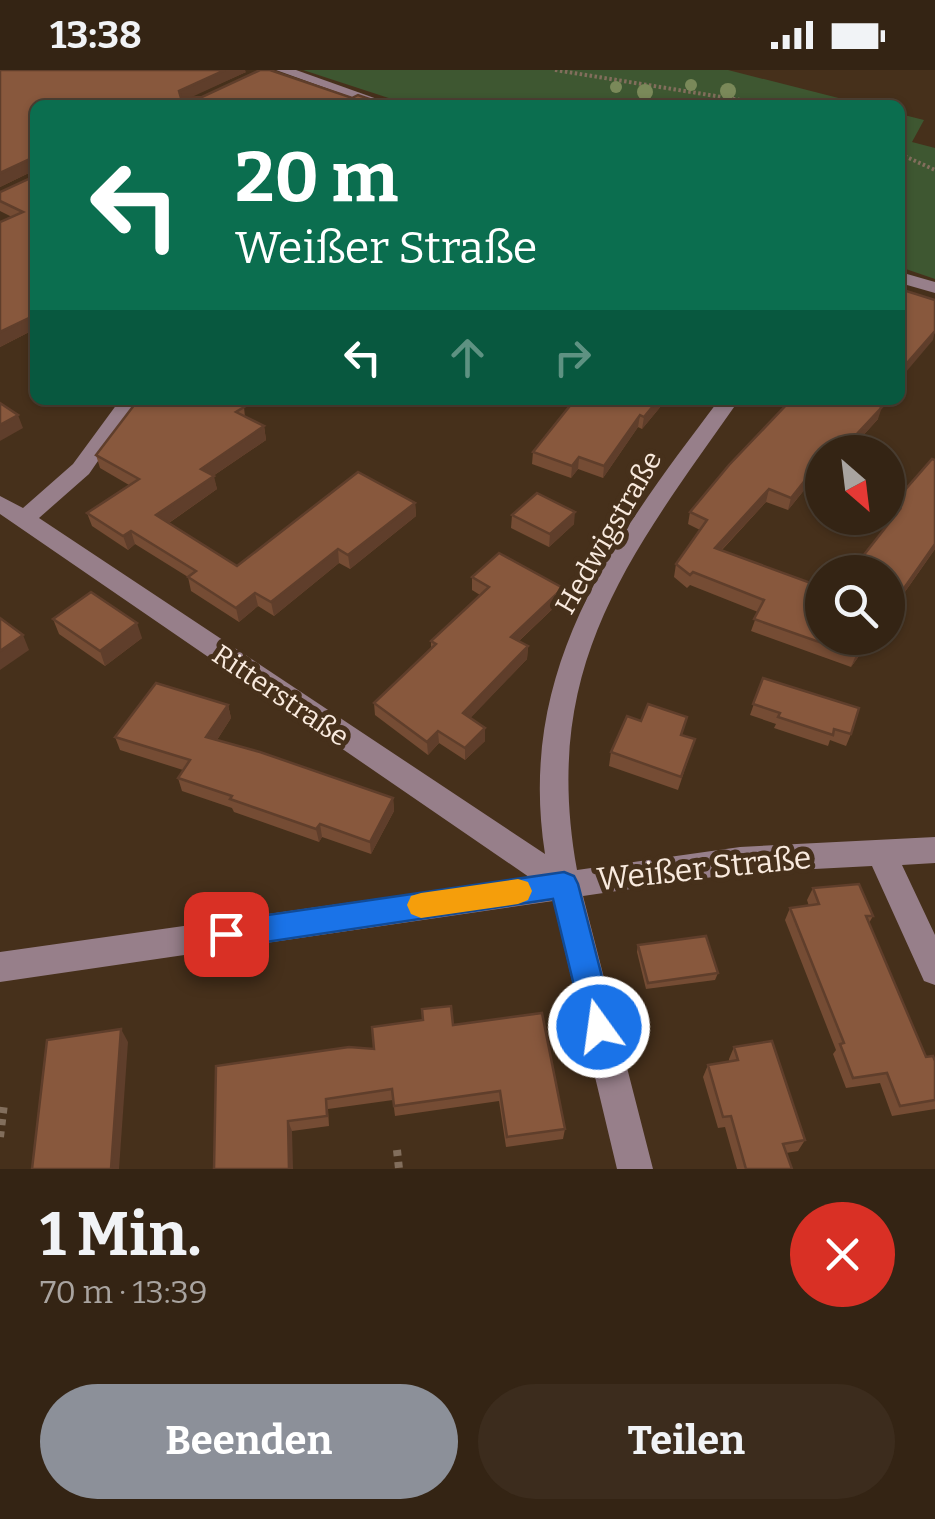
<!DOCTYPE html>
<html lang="de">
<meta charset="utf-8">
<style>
:root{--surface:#342414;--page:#3c2c1d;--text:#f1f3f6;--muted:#a9a4a0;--line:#4e4134;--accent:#8c9099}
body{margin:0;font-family:Bitter,serif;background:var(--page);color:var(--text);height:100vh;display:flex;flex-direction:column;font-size:38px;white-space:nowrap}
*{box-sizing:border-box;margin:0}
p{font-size:32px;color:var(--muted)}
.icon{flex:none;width:55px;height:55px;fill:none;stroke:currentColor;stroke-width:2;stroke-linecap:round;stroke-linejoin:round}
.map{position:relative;height:1099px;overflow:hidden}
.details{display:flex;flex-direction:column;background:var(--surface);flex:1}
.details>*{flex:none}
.hud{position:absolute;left:30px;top:30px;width:875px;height:305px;border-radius:15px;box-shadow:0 2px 8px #0004,0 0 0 2px var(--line);background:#0b6e4f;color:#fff;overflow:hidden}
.needle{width:65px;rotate:152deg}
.buttons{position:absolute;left:805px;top:365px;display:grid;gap:20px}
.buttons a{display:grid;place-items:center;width:100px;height:100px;border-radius:50%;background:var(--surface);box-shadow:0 2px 8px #0004,0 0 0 2px var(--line);font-size:50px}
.pin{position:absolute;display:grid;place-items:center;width:85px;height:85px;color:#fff;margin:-42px;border-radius:20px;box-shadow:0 5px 15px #0006}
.me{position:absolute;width:110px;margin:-55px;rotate:346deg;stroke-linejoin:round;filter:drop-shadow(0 0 8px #0008)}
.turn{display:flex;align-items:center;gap:35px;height:210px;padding:0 40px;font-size:45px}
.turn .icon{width:130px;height:130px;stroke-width:2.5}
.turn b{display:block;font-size:70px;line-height:85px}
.lanes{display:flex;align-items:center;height:95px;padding:0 40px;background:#0003;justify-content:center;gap:50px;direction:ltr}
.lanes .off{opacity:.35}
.round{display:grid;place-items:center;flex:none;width:105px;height:105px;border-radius:52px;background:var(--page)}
.head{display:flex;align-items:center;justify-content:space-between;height:170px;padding:0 40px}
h1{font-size:60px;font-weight:700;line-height:75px}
.action{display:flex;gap:20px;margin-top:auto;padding:20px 40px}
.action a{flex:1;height:115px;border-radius:60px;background:var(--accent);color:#fff;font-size:40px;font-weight:700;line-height:115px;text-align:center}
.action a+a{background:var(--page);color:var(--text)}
.status{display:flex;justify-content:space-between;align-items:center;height:70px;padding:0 50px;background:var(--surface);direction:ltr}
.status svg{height:28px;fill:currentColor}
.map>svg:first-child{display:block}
</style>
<div class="status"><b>13:38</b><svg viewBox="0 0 49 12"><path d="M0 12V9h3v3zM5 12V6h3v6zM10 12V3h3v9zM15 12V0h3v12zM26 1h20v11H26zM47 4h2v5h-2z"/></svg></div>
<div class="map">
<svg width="935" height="1099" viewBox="0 0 935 1099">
<rect width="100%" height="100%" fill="#46301b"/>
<g fill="#3e5731">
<polygon points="303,0 728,0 866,35 410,35"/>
<polygon points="900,44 924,50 912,72 935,78 935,209 900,197"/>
</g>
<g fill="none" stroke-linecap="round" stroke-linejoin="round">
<g stroke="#826e5c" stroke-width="4" stroke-dasharray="2.5 2.5" stroke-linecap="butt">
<polyline points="555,0 771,35"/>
<polyline points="900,84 935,100"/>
</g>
<g stroke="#826e5c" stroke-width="8" stroke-dasharray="6 6" stroke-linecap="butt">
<polyline points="0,1067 4,1034"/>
<polyline points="397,1080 399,1099"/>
</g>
<g fill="#977f8a" fill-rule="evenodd">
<polygon points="276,0 296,0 394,35 373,35"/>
<polygon points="900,202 935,212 935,223 900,213"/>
<path d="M 120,330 L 140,330 L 89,404 L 39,448 L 545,784 C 516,599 613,470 719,330 L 739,330 C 628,488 540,596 577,800 L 740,777 L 935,767 L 935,793 L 902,795 L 935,865 L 935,915 L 924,911 L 872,796 L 740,803 L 583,826 L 653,1099 L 617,1099 L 553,831 L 0,912 L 0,882 L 529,807 L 0,444 L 0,426 L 23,438 L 73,394 Z"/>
</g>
</g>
<g fill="#7a8959">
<circle cx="691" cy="15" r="6"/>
<circle cx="616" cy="17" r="6"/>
<circle cx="728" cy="21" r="8"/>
<circle cx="645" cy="22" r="8"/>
</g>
<g fill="#754c34">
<polygon points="0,0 246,2 190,27 352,28 387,35 35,35 35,259 0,277 0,152 12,147 0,141 0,122 33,107 33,101 0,117"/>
<polygon points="579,330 666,330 642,359 638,357 603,408 578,399 571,408 532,394 533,382"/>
<polygon points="878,335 878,349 849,381 822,382 822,398 788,440 766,432 722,480 872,568 851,597 751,561 758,542 690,515 687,518 674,507 676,494 700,460 688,454 690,442"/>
<polygon points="242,336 244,337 245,347 264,356 266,370 213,406 217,419 169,453 237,496 415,433 416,446 350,499 339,493 274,546 258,536 239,552 191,521 188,507 135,474 128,480 92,456 87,443 129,415 100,398 96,385"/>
<polygon points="932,389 935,479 888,546 888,502 852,500 891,450 886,448 891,436"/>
<polygon points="512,445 574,454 549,477 511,458"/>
<polygon points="472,507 563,518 562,530 519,571 528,576 527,589 470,648 485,671 465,690 439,673 428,685 375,645 374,633 431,579 431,571 480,525 472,520"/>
<polygon points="53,549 142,568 105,596 59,564"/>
<polygon points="763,608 851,664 846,676 830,670 828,676 774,658 776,654 750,645"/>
<polygon points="228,635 231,648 217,670 393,728 394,741 371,784 322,767 319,772 234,742 232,738 182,721 178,708 183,700 120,680 115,667"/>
<polygon points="682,665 695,669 678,720 609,696 611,682"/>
<polygon points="813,818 873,846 869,853 926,987 935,991 935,1039 892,1046 880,1013 846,1018 833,984 836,980 785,850 790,838 809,836 807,830"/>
<polygon points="638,875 718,903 715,910 646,919 637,882"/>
<polygon points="453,955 565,1059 563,1069 506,1077 499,1031 395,1046 393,1030 328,1039 329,1056 292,1061 214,1099 374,979"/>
<polygon points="734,977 805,1070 798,1081 786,1083 792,1099 737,1099 725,1057 718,1058 703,1007 708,995 729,992 729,989"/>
</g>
<g fill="#5f3e2b">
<polygon points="225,0 245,0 246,2 181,32 179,21"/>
<polygon points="30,89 33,101 0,117 0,103"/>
<polygon points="35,245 35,259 0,277 0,262"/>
<polygon points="935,261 933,270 900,309 900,301"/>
<polygon points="229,330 250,330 231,342"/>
<polygon points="658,330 666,330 642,359 644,347"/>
<polygon points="882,337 878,349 849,381 853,368"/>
<polygon points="18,345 23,358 0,371 0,355"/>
<polygon points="640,345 638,357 603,408 604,396"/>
<polygon points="264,356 266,370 204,412 201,399"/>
<polygon points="840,368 835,382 828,382"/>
<polygon points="579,387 578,399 571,408 572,396"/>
<polygon points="822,389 822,398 788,440 791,428"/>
<polygon points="214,406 217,419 160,459 156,445"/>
<polygon points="769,419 766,432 712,490 715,478"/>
<polygon points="415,433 416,446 350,499 348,485"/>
<polygon points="575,442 574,454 549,477 550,464"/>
<polygon points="131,461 135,474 128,480 123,466"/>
<polygon points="935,474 935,479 888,546 888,541"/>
<polygon points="338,479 339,493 274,546 271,532"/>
<polygon points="563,518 562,530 510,579 511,567"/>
<polygon points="255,523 258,536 239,552 236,538"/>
<polygon points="137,553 142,568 105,596 100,581"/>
<polygon points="23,565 29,580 0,600 0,581"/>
<polygon points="869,568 872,568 851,597 856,585"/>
<polygon points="528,576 527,589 463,656 463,643"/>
<polygon points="228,635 231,648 210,681 206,667"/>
<polygon points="485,658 485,671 465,690 465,678"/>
<polygon points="438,661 439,673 428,685 427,672"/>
<polygon points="393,728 394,741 371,784 370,772"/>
<polygon points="320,754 322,767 319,772 316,759"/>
<polygon points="121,959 128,972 119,1099 111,1099"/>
<polygon points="288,1051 292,1061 293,1099 289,1099"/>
</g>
<g fill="#88583d" stroke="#5f3e2b" stroke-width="2.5">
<polygon points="0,0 225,0 179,21 181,28 202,27 260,0 270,0 352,28 358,25 387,35 35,35 35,92 30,89 0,103"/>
<polygon points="35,95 35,245 0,262 0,152 23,142 0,131 0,122 33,107"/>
<polygon points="900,219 935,230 935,261 900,301"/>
<polygon points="138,330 231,330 244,337 236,342 264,356 201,399 214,406 156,445 237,496 358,402 415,433 348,485 338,479 271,532 255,523 236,538 188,507 196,501 131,461 123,466 87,443 139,409 96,385"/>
<polygon points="579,330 658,330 644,347 640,345 604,396 579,387 572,396 533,382 573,332 576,333"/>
<polygon points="791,330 875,330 873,333 882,337 853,368 840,368 828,382 822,382 822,389 791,428 769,419 715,478 816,515 822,507 822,568 869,568 856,585 754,549 764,530 693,502 690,505 676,494 707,450 690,442 729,395"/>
<polygon points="0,333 18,345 0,355"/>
<polygon points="932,389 935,390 935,474 888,541 888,502 827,502 835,492 852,500 900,439 891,436"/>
<polygon points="537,423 575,442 550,464 512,445"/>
<polygon points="499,483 563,518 511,567 528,576 463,643 485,658 465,678 438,661 427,672 374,633 436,574 431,571 489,517 472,507"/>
<polygon points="91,522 137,553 100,581 53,549"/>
<polygon points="0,548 23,565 0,581"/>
<polygon points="763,608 859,638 851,664 834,659 833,665 778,647 780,643 753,634"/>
<polygon points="156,613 228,635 206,667 260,682 393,728 370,772 320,754 316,759 230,729 232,726 178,708 190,690 115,667"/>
<polygon points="648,634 687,647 681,665 695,669 681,707 611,682 627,646 641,651"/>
<polygon points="859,814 873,846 866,846 926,987 933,986 935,991 935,1030 900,1036 887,1003 853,1008 840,974 844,973 790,838 819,834 813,818"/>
<polygon points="706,866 718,903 648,913 638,875"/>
<polygon points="451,936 453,955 542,943 565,1059 507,1067 500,1021 394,1036 392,1019 326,1029 327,1046 288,1051 289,1099 214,1099 216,996 349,977 374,979 372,957 423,950 422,939"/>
<polygon points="121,959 111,1099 32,1099 47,970"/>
<polygon points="772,971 805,1070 783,1074 792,1099 746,1099 731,1046 723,1047 708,995 738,990 734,977"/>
</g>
<polygon fill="#1a73e8" stroke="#114b97" stroke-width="2.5" points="564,802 574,806 578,814 615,957 610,967 599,972 588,967 584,957 553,829 226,878 215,874 211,864 215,855 226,851"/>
<polygon fill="#f59e0b" points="518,809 528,812 532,821 528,830 518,834 421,848 411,844 407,835 411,826 421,823"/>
<g text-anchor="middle" stroke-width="10" stroke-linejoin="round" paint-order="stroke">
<g font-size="28" fill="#f9eade" stroke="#46301b">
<text transform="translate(608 462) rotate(-60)" y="10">Hedwigstraße</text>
<text transform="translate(281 625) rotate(34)" y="10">Ritterstraße</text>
</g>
<g font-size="32" fill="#f9eade" stroke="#46301b">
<text transform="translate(704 798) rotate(-6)" y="11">Weißer Straße</text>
</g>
</g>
</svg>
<div class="buttons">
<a><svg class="needle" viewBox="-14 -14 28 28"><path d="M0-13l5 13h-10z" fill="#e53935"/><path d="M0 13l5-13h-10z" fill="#a9a4a0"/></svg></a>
<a><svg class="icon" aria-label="search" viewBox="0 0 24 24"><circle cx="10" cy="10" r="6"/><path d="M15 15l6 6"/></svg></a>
</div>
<div class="pin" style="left:226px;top:864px;background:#d93025"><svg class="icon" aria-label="arrive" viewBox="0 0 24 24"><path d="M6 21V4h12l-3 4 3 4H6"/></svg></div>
<svg class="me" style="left:599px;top:957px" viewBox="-20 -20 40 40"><circle r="17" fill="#1a73e8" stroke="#fff" stroke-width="3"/><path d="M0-11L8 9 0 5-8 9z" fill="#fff"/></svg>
<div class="hud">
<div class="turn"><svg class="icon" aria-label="left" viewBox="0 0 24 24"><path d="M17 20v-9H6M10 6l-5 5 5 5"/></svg><div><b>20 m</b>Weißer Straße</div></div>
<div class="lanes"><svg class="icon" aria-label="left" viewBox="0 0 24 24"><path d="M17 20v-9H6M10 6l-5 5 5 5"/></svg><svg class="icon off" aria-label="ahead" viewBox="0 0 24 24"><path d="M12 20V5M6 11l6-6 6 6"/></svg><svg class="icon off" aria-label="right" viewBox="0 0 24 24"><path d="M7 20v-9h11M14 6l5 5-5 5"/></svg></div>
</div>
</div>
<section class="details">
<div class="head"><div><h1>1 Min.</h1><p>70 m · 13:39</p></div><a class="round" style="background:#d93025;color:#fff"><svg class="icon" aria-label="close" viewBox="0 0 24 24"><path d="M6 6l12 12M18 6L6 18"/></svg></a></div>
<div class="action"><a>Beenden</a><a>Teilen</a></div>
</section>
